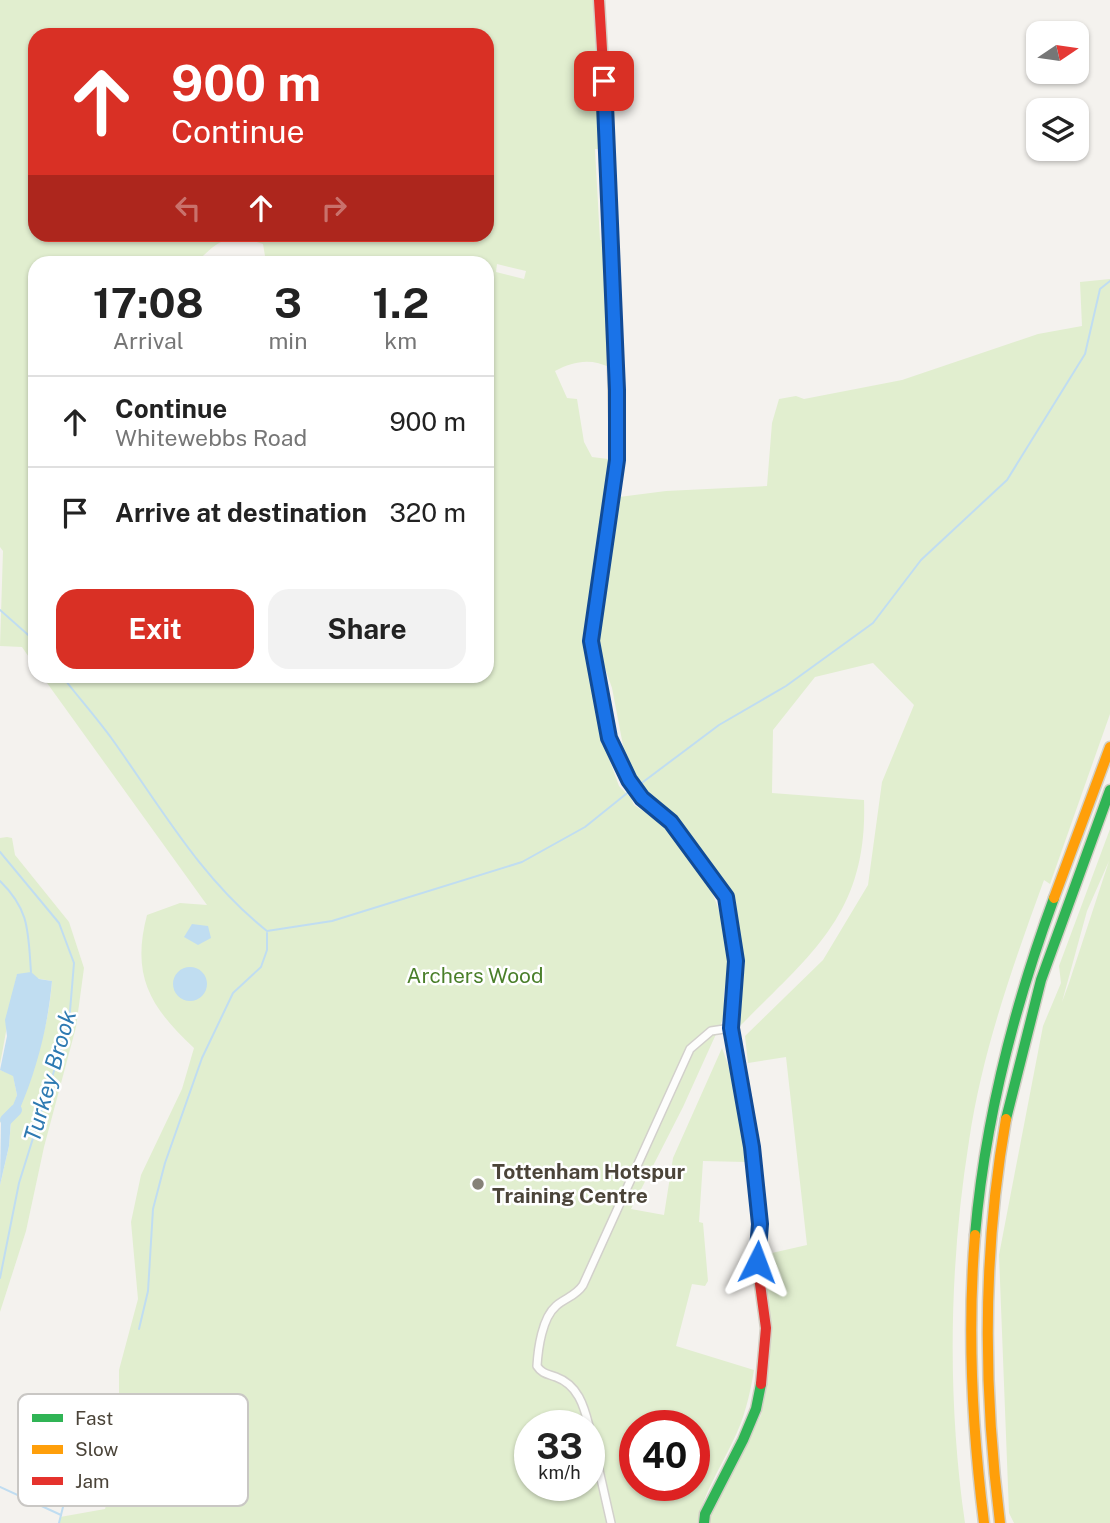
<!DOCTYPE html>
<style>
:root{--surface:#fff;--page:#f2f2f2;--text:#222;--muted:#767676;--line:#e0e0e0;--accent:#d93025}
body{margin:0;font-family:"Public Sans",sans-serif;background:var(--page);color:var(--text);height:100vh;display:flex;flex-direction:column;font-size:26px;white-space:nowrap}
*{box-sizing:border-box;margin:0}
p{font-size:23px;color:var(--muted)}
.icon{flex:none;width:38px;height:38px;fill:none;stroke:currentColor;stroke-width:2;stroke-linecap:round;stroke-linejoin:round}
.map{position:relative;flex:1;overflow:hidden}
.drawer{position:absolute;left:28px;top:256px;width:466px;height:427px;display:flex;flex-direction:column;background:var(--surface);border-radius:21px;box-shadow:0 2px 5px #0004}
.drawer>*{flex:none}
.guide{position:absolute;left:28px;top:28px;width:466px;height:214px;border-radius:21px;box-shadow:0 2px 5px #0004;background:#d93025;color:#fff;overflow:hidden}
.needle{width:46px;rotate:77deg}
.fabs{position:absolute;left:1026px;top:21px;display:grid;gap:14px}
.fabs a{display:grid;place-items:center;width:63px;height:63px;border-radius:14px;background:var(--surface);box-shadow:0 2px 5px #0004;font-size:35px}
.speed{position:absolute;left:514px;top:1410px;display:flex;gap:14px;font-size:35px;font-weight:700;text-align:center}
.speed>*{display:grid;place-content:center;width:91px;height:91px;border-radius:50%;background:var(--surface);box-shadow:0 2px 5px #0004;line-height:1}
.speed small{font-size:18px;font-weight:400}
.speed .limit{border:10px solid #d22;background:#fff;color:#111}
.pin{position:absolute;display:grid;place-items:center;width:60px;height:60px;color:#fff;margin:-30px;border-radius:14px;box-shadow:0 4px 10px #0006}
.me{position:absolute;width:77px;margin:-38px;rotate:3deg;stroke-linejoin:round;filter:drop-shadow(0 0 5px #0008)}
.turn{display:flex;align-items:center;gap:24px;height:147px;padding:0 28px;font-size:32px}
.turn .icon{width:91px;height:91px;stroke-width:2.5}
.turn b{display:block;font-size:49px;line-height:60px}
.lanes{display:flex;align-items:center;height:66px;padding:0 28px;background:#0003;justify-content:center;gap:35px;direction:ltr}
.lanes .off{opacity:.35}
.eta{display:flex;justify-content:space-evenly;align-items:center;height:119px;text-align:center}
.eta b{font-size:42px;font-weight:700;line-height:49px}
.cta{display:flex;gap:14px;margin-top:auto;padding:14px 28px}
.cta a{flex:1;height:80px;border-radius:21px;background:var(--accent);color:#fff;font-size:28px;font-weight:700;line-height:80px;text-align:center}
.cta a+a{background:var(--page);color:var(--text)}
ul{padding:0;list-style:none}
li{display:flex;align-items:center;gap:21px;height:91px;padding:0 28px;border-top:2px solid var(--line)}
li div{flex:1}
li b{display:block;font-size:26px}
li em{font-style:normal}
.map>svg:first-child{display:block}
</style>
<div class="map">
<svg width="1110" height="1523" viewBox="0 0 1110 1523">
<rect width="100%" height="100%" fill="#f4f2ee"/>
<g fill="#e1eecf" fill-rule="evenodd">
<path d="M 0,0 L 593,0 L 611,368 C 591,358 574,361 555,371 L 567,398 L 577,399 L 584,442 L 592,457 L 616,460 L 591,641 L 609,738 L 608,756 L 619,786 L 631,798 L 634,805 C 690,839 727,898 728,964 C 728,980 720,997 726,1012 L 683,1107 L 631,1209 L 664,1215 L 673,1158 L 722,1048 L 738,1092 L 746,1162 L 703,1161 L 699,1222 L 703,1223 L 708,1281 L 705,1286 L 692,1284 L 676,1346 L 754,1370 C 750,1395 744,1420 732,1443 C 719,1470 704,1493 697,1523 L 59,1523 L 60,1517 L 105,1509 L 119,1462 L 119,1370 L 138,1299 L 131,1222 L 141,1175 L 182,1089 L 194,1048 C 150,1007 131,976 147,915 L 180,903 L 207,905 L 42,676 L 486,676 L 486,262 L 266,262 L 263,244 C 230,233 220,238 197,262 L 35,262 L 35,666 L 22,647 L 0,646 L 3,551 L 0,547 ZM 35,35 L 486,35 L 486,205 L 493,211 L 486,223 L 486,234 L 35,234 ZM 595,149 L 598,149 L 603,240 L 600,240 ZM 497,264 L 526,271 L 524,279 L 496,272 ZM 530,1426 L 590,1426 L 590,1486 L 530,1486 ZM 635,1426 L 695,1426 L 695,1486 L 635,1486 Z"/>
<path d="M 1110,279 L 1110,714 L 1050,884 L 1044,880 C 1013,965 982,1052 969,1141 C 949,1266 947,1398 965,1523 L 707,1523 L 761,1415 L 770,1359 L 763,1255 L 807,1245 L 786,1057 L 748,1063 L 745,1036 L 823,960 L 868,885 L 882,782 L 914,705 L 873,663 L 815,677 L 773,730 L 772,793 L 864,800 C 868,913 812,953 739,1027 L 745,963 L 735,905 L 679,819 L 648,795 L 625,756 L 612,688 L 598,648 L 619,497 L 666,491 L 767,486 L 772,423 L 779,399 L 796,396 L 804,399 L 902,380 L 1038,334 L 1082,326 L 1080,282 Z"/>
<path d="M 1110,829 L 1110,1523 L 1014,1523 L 1009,1513 L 999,1255 L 1043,1026 L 1061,983 L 1059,966 ZM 1109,861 L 1069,983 L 1062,1002 L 1087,911 Z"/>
<path d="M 7,837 L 12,838 L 15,855 L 69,922 L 84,968 L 76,1027 L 44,1147 L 26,1231 L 0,1312 L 0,1185 L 9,1146 L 11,1121 L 0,1122 L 0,1070 L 13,1075 L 17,1095 L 13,1108 C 36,1063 48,1032 52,981 L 17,975 C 10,1005 6,1034 0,1064 L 0,838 Z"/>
</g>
<g fill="#c0ddf1">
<polygon points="192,924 208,926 211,938 198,945 184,937"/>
<circle cx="190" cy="984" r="17"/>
<path d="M 31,972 L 39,979 L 52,981 C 48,1026 37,1069 19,1111 L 12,1108 L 17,1095 L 13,1076 L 0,1070 L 7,1036 L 5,1020 L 17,974 Z"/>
<polygon points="1,1120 11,1120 9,1146 0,1185"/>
</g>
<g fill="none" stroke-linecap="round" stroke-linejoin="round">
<g stroke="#c0ddf1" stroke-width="2">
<polyline points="0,610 35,641"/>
<path d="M 62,676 C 78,697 96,717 112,739 C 160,806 201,879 267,931 L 332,921 L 522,862 L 585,827 L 631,790"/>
<polyline points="639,785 719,725 786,686 873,623 921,560 1007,480 1085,354 1100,289 1110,281"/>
<polyline points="0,852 59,923 74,963 69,1023 19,1183 0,1278"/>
<path d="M 0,881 C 30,910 28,932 31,972"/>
<polyline points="139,1329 148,1291 153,1209 165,1163 202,1058 233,993 261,967 267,950 267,933"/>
<polyline points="25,1449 27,1499"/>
<polyline points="0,1487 61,1515"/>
<polyline points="59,1523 64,1503"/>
</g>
<polyline stroke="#c0ddf1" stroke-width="12" points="6,1120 16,1110"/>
<defs>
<g id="street">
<path d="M 589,1426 C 584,1406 578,1385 556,1377 C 548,1374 542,1374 537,1366 C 538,1349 542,1318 556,1306 C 565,1298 576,1296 583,1285 L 690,1049 L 711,1031 L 731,1028"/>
<polyline points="590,1430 611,1523"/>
</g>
<g id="fast">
<polyline points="615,441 616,460 591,641 609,738 629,780 642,798 671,822 726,897 736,961 733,1011"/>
<polyline points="1006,1119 1041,980 1110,790"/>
<path d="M 975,1235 C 985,1119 1014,1007 1054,898"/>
<polyline points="704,1523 705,1514 743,1440 756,1409 761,1384"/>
</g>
<g id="slow">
<polyline points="1054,898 1110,747"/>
<path d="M 975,1235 C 967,1332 972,1427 984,1523"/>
<path d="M 1000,1523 C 983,1387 982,1254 1006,1119"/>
</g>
<g id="jam">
<polyline points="599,0 607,132 615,441"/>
<polyline points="733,1011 732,1037 746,1100 760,1224 757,1262 766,1328 761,1384"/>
</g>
</defs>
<use href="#street" stroke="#d2d0cb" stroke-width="10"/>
<use href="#fast" stroke="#d3cfc5" stroke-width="13"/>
<use href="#slow" stroke="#d3cfc5" stroke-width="13"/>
<use href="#jam" stroke="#d3cfc5" stroke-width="13"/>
<use href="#street" stroke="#fdfdfc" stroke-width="7"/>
<use href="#fast" stroke="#30b455" stroke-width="10"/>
<use href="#slow" stroke="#ff9f0a" stroke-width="10"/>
<use href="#jam" stroke="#e5322d" stroke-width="10"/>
</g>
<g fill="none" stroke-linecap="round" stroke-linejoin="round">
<defs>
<polyline id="route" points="604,81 617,390 617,460 591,641 609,738 629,780 642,798 671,822 726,897 736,961 731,1028 752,1147 760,1224 757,1262"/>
</defs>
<use href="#route" stroke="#114b97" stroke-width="18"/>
<use href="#route" stroke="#1a73e8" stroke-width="12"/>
</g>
<circle fill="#868178" stroke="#fff" stroke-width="2.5" cx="478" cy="1184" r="7"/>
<g text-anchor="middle" stroke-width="5" stroke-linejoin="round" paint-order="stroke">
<g font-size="21" fill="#4a7f2a" stroke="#fff">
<text x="475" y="983">Archers Wood</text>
</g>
<g font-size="21" font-weight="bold" fill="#4b4439" stroke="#fff" text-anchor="start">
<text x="492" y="1179">Tottenham Hotspur<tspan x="492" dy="24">Training Centre</tspan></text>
</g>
<g font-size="23" font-style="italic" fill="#2e7ab2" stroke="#fff">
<text transform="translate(50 1076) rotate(-74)" y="8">Turkey Brook</text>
</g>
</g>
<rect x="18" y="1394" width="230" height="112" rx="10" fill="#fff" stroke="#c9c7c4" stroke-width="2"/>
<rect x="32" y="1414" width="31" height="8" fill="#30b455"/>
<rect x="32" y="1445" width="31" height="9" fill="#ff9f0a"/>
<rect x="32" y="1477" width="31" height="8" fill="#e5322d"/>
<g font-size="19" fill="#4b4439">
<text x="75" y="1425">Fast</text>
<text x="75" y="1456">Slow</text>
<text x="75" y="1488">Jam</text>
</g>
</svg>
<div class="fabs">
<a><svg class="needle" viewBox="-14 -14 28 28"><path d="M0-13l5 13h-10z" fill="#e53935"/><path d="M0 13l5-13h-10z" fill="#767676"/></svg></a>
<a><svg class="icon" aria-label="layers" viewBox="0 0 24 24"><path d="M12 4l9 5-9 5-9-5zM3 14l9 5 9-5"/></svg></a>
</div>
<div class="speed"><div>33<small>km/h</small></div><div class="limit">40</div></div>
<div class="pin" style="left:604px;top:81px;background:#d93025"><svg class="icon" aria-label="arrive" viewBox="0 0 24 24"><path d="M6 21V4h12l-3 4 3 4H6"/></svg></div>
<svg class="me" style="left:757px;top:1262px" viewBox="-20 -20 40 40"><path d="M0-17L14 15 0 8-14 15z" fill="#1a73e8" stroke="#fff" stroke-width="4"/></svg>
<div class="guide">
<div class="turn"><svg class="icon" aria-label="ahead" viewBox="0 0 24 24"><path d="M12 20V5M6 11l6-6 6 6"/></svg><div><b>900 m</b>Continue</div></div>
<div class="lanes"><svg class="icon off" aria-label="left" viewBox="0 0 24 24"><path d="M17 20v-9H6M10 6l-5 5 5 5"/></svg><svg class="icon" aria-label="ahead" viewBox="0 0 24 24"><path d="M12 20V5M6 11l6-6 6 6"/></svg><svg class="icon off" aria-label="right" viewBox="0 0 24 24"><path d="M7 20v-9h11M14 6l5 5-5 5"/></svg></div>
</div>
<section class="drawer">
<div class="eta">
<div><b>17:08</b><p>Arrival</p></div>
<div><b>3</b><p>min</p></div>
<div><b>1.2</b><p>km</p></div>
</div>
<ul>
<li><svg class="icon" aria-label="ahead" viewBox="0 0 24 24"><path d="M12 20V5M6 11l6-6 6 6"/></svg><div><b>Continue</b><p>Whitewebbs Road</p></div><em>900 m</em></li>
<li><svg class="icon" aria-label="arrive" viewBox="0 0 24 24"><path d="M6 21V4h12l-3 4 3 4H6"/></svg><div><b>Arrive at destination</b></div><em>320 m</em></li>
</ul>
<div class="cta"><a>Exit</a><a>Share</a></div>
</section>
</div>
